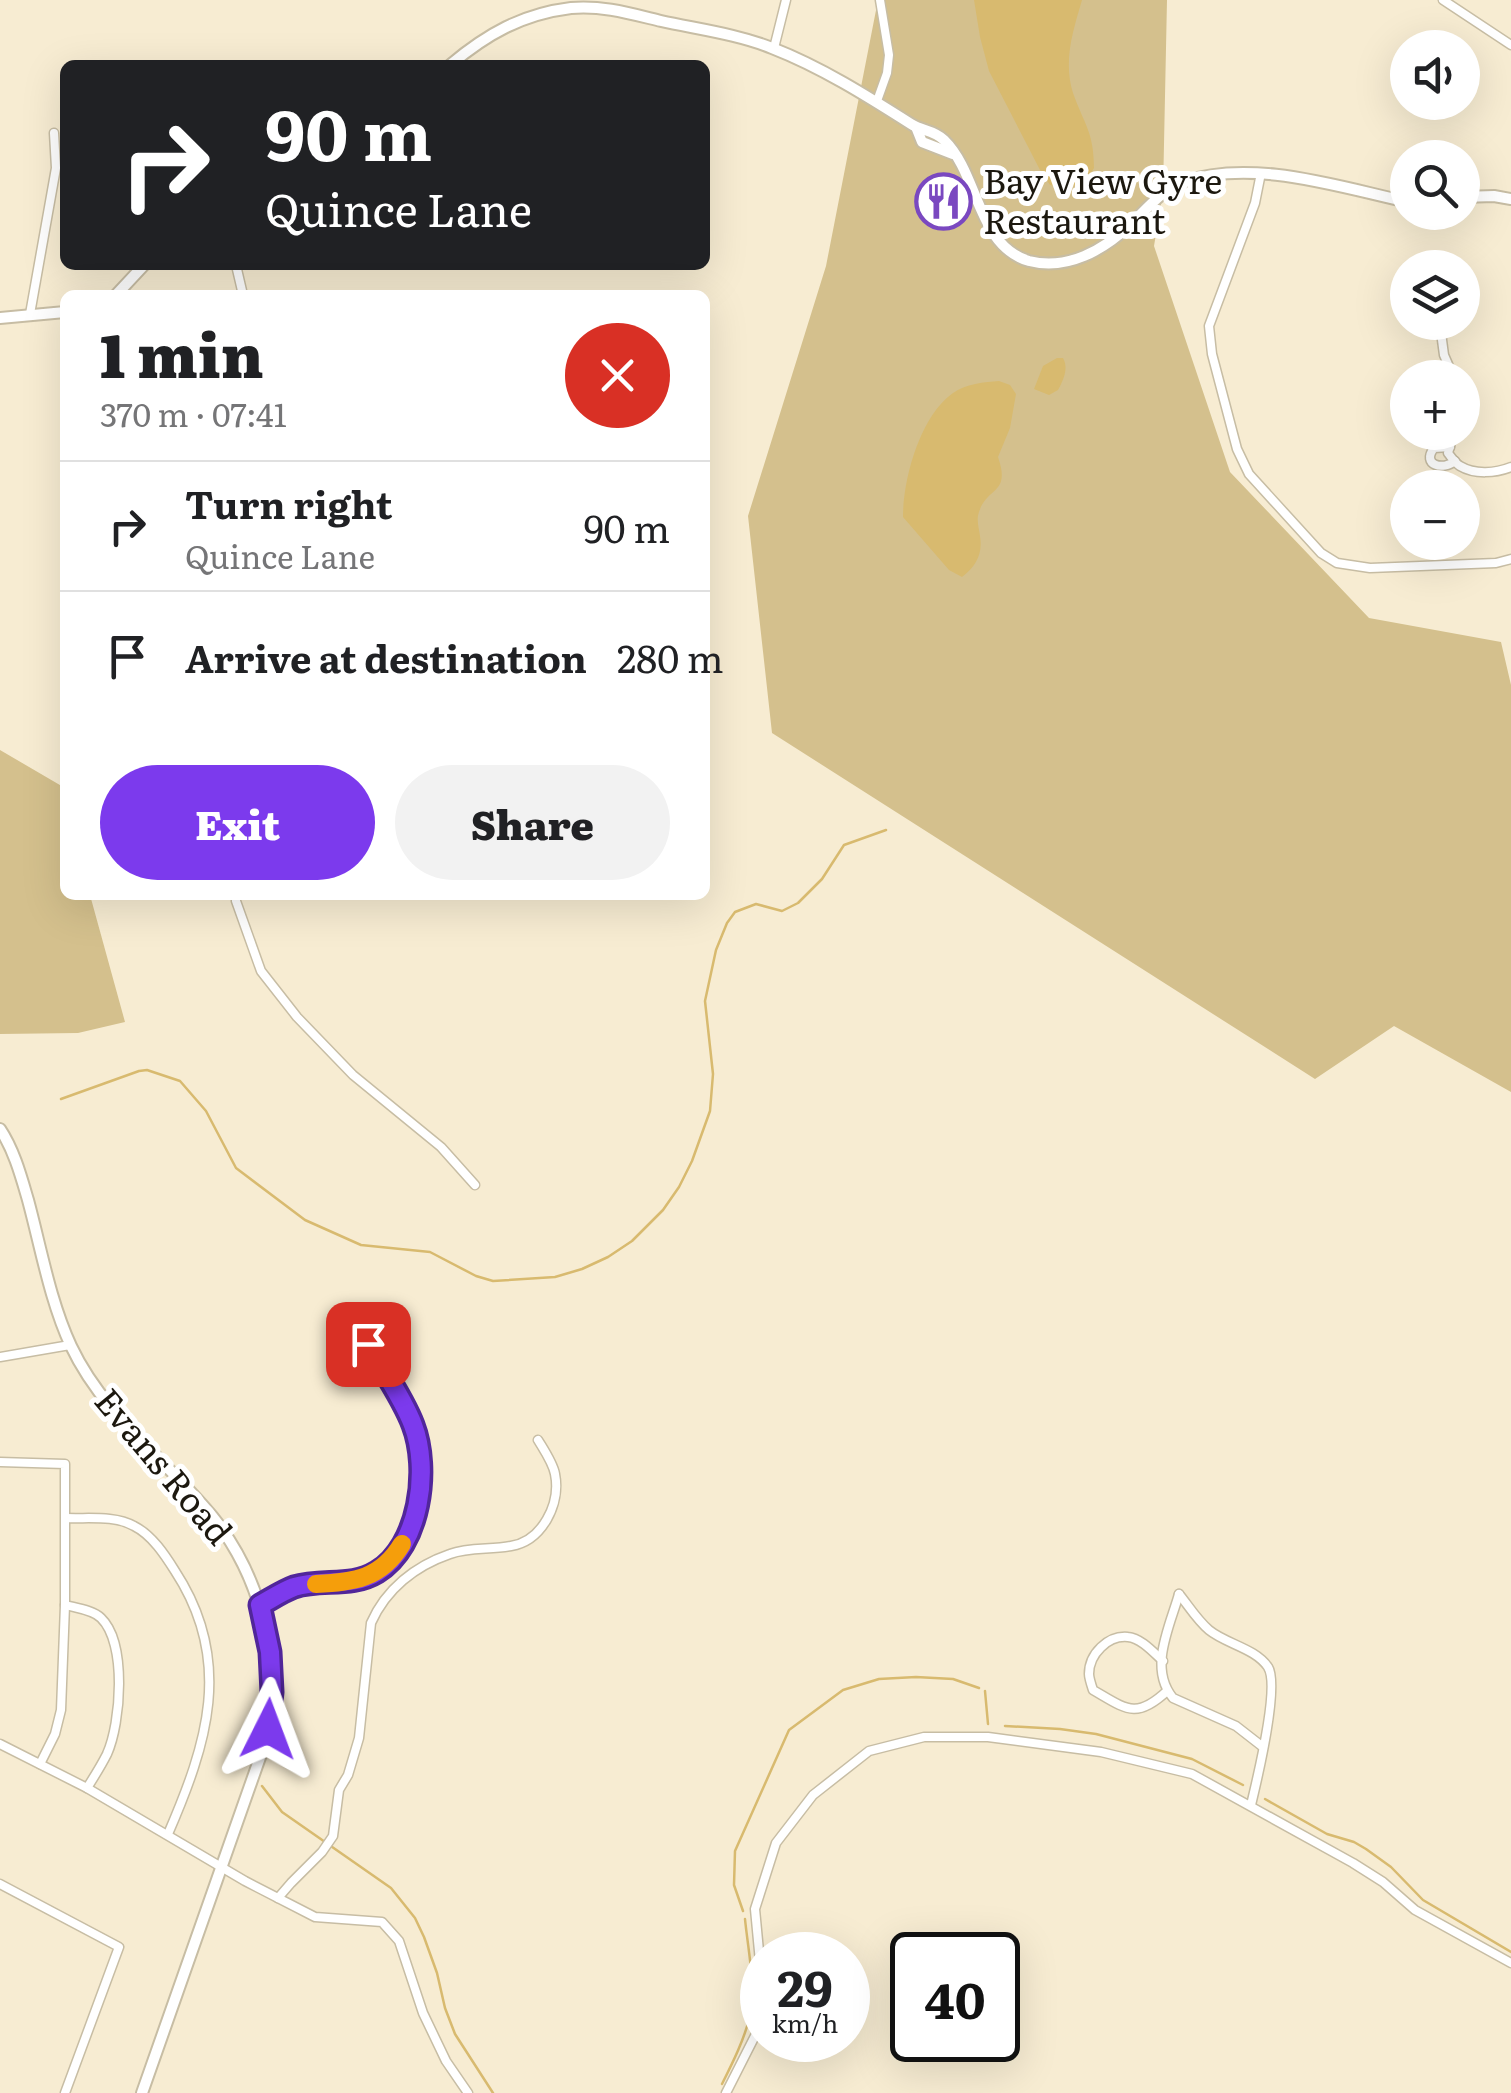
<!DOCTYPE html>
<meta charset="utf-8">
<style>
:root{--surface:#fff;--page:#f2f2f2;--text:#202124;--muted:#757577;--line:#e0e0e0;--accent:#7c3aed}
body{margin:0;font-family:Literata,serif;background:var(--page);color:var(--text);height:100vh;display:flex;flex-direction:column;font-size:38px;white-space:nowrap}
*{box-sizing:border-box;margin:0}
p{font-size:32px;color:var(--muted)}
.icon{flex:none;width:55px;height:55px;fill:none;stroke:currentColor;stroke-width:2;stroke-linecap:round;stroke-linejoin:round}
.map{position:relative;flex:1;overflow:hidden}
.sheet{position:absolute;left:60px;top:290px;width:650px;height:610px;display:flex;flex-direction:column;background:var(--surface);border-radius:15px;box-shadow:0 10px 40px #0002}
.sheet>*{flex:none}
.top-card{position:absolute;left:60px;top:60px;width:650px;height:210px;border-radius:15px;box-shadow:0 10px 40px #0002;background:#202124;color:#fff;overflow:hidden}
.tools{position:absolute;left:1390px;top:30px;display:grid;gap:20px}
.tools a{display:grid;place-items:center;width:90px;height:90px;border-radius:50%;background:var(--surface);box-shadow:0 10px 40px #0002;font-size:50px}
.speed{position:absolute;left:740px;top:1932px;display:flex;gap:20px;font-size:50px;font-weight:700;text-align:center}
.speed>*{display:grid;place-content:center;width:130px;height:130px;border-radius:50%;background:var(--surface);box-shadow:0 10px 40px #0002;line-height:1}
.speed small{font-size:25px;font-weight:400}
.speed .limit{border:5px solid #111;border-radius:15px;background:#fff;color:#111}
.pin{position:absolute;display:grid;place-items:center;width:85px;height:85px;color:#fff;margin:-42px;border-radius:20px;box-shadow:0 5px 15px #0006}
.me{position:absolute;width:110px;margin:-55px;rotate:3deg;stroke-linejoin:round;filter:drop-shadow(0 0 8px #0008)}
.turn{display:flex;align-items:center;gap:35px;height:210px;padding:0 40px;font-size:45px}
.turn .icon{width:130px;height:130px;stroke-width:2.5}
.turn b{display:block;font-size:70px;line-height:85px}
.round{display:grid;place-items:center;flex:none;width:105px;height:105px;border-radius:52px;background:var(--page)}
.headline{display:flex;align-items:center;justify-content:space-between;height:170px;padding:0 40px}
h1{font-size:60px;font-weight:800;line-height:75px}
.action{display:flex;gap:20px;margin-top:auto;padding:20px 40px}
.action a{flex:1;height:115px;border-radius:60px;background:var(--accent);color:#fff;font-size:40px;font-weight:800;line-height:115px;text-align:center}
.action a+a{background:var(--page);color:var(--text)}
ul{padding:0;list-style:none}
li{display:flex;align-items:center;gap:30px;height:130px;padding:0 40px;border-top:2px solid var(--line)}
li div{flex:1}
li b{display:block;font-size:38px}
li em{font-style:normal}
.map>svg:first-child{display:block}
</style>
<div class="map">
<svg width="1511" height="2093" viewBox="0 0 1511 2093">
<rect width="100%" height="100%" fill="#f7ecd2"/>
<g fill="#d4c08d">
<polygon points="878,0 1167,0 1163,192 1154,246 1230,472 1369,618 1501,642 1511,685 1511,1092 1394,1026 1315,1079 772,733 748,516 826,266"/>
<polygon points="0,750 65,788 65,895 90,895 125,1022 78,1033 0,1034"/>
</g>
<g fill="#d8ba6f">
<path d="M 974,0 L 1082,0 C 1073,31 1063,61 1073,93 C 1084,124 1094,132 1094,168 C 1084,187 1070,189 1050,185 L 1040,170 L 989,71 L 980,37 Z"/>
<path d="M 1057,358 L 1063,358 C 1069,368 1063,381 1058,390 L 1049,395 L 1034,389 L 1043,366 Z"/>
<path d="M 999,381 L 1010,385 L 1016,394 L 1010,428 L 998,457 C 1011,495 987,486 979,512 C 976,520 979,528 980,536 C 983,554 976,566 962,577 L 949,570 L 903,517 C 903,479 920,416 953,393 C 965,384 985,382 999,381 Z"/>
</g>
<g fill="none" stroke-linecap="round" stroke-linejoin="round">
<g stroke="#d8ba6f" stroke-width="2.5">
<polyline points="61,1099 139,1071 147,1070 180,1081 206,1111 236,1168 305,1220 361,1245 430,1252 476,1276 493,1281 555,1277 582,1269 608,1257 632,1241 663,1210 679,1187 692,1161 710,1111 713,1074 705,1001 716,950 727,923 735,912 756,904 782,911 798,903 822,879 844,845 886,830"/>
<polyline points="985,1691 988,1724"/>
<polyline points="1005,1726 1060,1729 1096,1734 1192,1759 1243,1785"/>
<polyline points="262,1786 282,1812 391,1888 415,1918 424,1937 437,1973 445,2008 455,2034 493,2093"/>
<polyline points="1265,1799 1327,1834 1354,1842 1366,1849 1391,1867 1423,1900 1511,1952"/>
<polyline points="743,1911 734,1885 735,1851 789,1730 843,1690 879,1679 916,1677 953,1679 979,1688"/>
<path d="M 722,2084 C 733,2062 744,2040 750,2016 C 756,1985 748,1950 745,1919"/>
</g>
<defs>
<g id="minor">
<polyline points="1443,0 1511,45"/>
<polyline points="774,48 786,0"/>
<polyline points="877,101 887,73 889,55 880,0"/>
<polyline points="1261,173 1255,203 1209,326 1212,354 1237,449 1249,474 1321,553 1337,563 1370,568 1496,563 1511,559"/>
<polyline points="236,265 243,295"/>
<polyline points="30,314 56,168 54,133"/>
<polyline points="1440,325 1444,355 1454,378"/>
<path d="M 1454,432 L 1448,453 C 1452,458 1455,463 1460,466 C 1475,475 1496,473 1511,467"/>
<path d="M 1450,447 L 1434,448 C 1421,465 1443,471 1455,461"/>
<polyline points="236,895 236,901 261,971 297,1017 353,1075 441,1147 475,1185"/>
<polyline points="0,1357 70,1345"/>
<polyline points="0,1462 65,1464 65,1605 61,1710 55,1734 40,1764"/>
<path d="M 66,1518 C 87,1519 115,1515 134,1526 C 152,1535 165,1555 175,1571 C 234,1661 207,1744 168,1834"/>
<path d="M 1179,1594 C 1188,1605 1197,1620 1209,1630 C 1226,1644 1255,1648 1268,1667 C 1280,1686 1257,1780 1251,1805"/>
<path d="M 1179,1594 C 1170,1626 1148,1668 1173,1698 L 1236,1726 L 1263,1747"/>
<path d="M 65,1605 C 76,1608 93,1610 101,1618 C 127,1643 121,1723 107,1754 C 101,1766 94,1777 87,1788"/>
<path d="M 260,1605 C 276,1597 291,1586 309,1584 C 333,1581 355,1585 377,1572 C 420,1546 430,1469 413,1425 C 403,1398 382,1369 368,1344"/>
<path d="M 1163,1661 C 1154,1653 1141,1638 1128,1637 C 1108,1635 1089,1654 1089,1674 C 1089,1676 1092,1687 1093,1690 C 1126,1709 1136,1720 1167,1691"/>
<polyline points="0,1744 87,1788 245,1881 315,1917 382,1922 399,1941 423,2013 446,2061 468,2093"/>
<polyline points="0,1884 119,1947 65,2093"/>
<path d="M 278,1898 L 291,1883 L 322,1852 L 333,1836 L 339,1790 L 348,1775 L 359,1738 L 371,1623 C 386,1589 415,1566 450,1554 C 469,1547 491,1550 511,1546 C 542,1541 561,1504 555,1474 C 553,1463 544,1450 538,1440"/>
<polyline points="762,1983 755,1909 776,1843 813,1795 869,1751 924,1737 988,1737 1101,1752 1192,1774 1353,1863 1383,1882 1415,1910 1511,1963"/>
<polyline points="726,2093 757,2032 762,2000"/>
</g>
<g id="tertiary">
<path d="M 450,65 C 487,34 522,14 571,8 C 602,5 632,14 661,21 C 697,29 737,34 772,48 C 821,67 867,96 911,124 C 922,131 934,130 944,140 C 979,174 977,246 1029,261 C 1067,271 1104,250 1131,224 C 1148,208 1161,190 1183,182 C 1252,158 1339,187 1408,202"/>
<polyline points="916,127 922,142 953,154"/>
<polyline points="1462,197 1494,196 1511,199"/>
<polyline points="116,295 144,265"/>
<polyline points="0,318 65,312"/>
<path d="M 0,1129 C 14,1150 21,1176 28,1200 C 41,1248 50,1301 71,1346 C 103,1414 165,1459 212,1516 C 263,1579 284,1668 264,1746 L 142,2093"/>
</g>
</defs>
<use href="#minor" stroke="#c7bda4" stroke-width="11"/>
<use href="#tertiary" stroke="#c7bda4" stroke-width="14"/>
<use href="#minor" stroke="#fff" stroke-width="8"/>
<use href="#tertiary" stroke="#fff" stroke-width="10"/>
</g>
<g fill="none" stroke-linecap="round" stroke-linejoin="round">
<defs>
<path id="route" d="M 268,1729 L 272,1692 L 270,1652 L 260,1605 C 271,1599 283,1591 294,1587 C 322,1578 351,1588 377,1572 C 420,1546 430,1469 413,1425 C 403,1398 382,1369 368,1344"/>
</defs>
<use href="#route" stroke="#51269a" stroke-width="25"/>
<use href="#route" stroke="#7c3aed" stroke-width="18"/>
<path stroke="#f59e0b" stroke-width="18" d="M 316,1584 C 354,1582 381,1579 402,1544"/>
</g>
<defs>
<symbol id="restaurant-ring" viewBox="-11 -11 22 22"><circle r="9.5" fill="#fff" stroke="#7a48c0" stroke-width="1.5"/><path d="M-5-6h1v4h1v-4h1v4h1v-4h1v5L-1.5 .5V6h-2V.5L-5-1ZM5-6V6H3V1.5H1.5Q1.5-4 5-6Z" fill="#7a48c0"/></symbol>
</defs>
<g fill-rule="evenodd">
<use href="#restaurant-ring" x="912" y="170" width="63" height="63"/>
</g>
<g text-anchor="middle" stroke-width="10" stroke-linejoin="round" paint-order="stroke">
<g font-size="35" fill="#1c180f" stroke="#fff" text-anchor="start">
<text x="983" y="194">Bay View Gyre<tspan x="983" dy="40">Restaurant</tspan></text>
</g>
<g font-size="35" fill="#1c180f" stroke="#fff">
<text transform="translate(163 1467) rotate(50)" y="12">Evans Road</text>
</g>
</g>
</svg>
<div class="tools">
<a><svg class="icon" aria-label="sound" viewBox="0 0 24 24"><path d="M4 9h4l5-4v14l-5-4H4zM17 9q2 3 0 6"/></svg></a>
<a><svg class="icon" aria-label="search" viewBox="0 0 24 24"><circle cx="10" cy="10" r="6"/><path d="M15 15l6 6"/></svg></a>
<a><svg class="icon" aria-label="layers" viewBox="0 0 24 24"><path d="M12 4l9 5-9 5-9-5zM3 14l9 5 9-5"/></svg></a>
<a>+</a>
<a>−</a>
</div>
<div class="speed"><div>29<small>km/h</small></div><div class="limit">40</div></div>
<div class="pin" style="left:368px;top:1344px;background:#d93025"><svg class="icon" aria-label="arrive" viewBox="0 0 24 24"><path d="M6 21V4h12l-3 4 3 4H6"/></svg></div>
<svg class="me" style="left:268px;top:1729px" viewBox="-20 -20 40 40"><path d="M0-17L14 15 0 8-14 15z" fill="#7c3aed" stroke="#fff" stroke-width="4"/></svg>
<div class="top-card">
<div class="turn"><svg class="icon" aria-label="right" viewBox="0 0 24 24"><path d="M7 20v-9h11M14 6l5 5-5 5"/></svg><div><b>90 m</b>Quince Lane</div></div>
</div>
<section class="sheet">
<div class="headline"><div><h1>1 min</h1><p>370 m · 07:41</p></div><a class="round" style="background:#d93025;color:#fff"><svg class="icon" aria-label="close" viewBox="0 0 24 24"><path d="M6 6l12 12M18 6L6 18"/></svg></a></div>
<ul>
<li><svg class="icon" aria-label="right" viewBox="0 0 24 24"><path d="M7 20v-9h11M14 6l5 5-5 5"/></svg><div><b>Turn right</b><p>Quince Lane</p></div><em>90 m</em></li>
<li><svg class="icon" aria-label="arrive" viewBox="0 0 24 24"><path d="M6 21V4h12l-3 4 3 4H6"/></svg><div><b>Arrive at destination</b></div><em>280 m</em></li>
</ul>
<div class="action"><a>Exit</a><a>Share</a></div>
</section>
</div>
